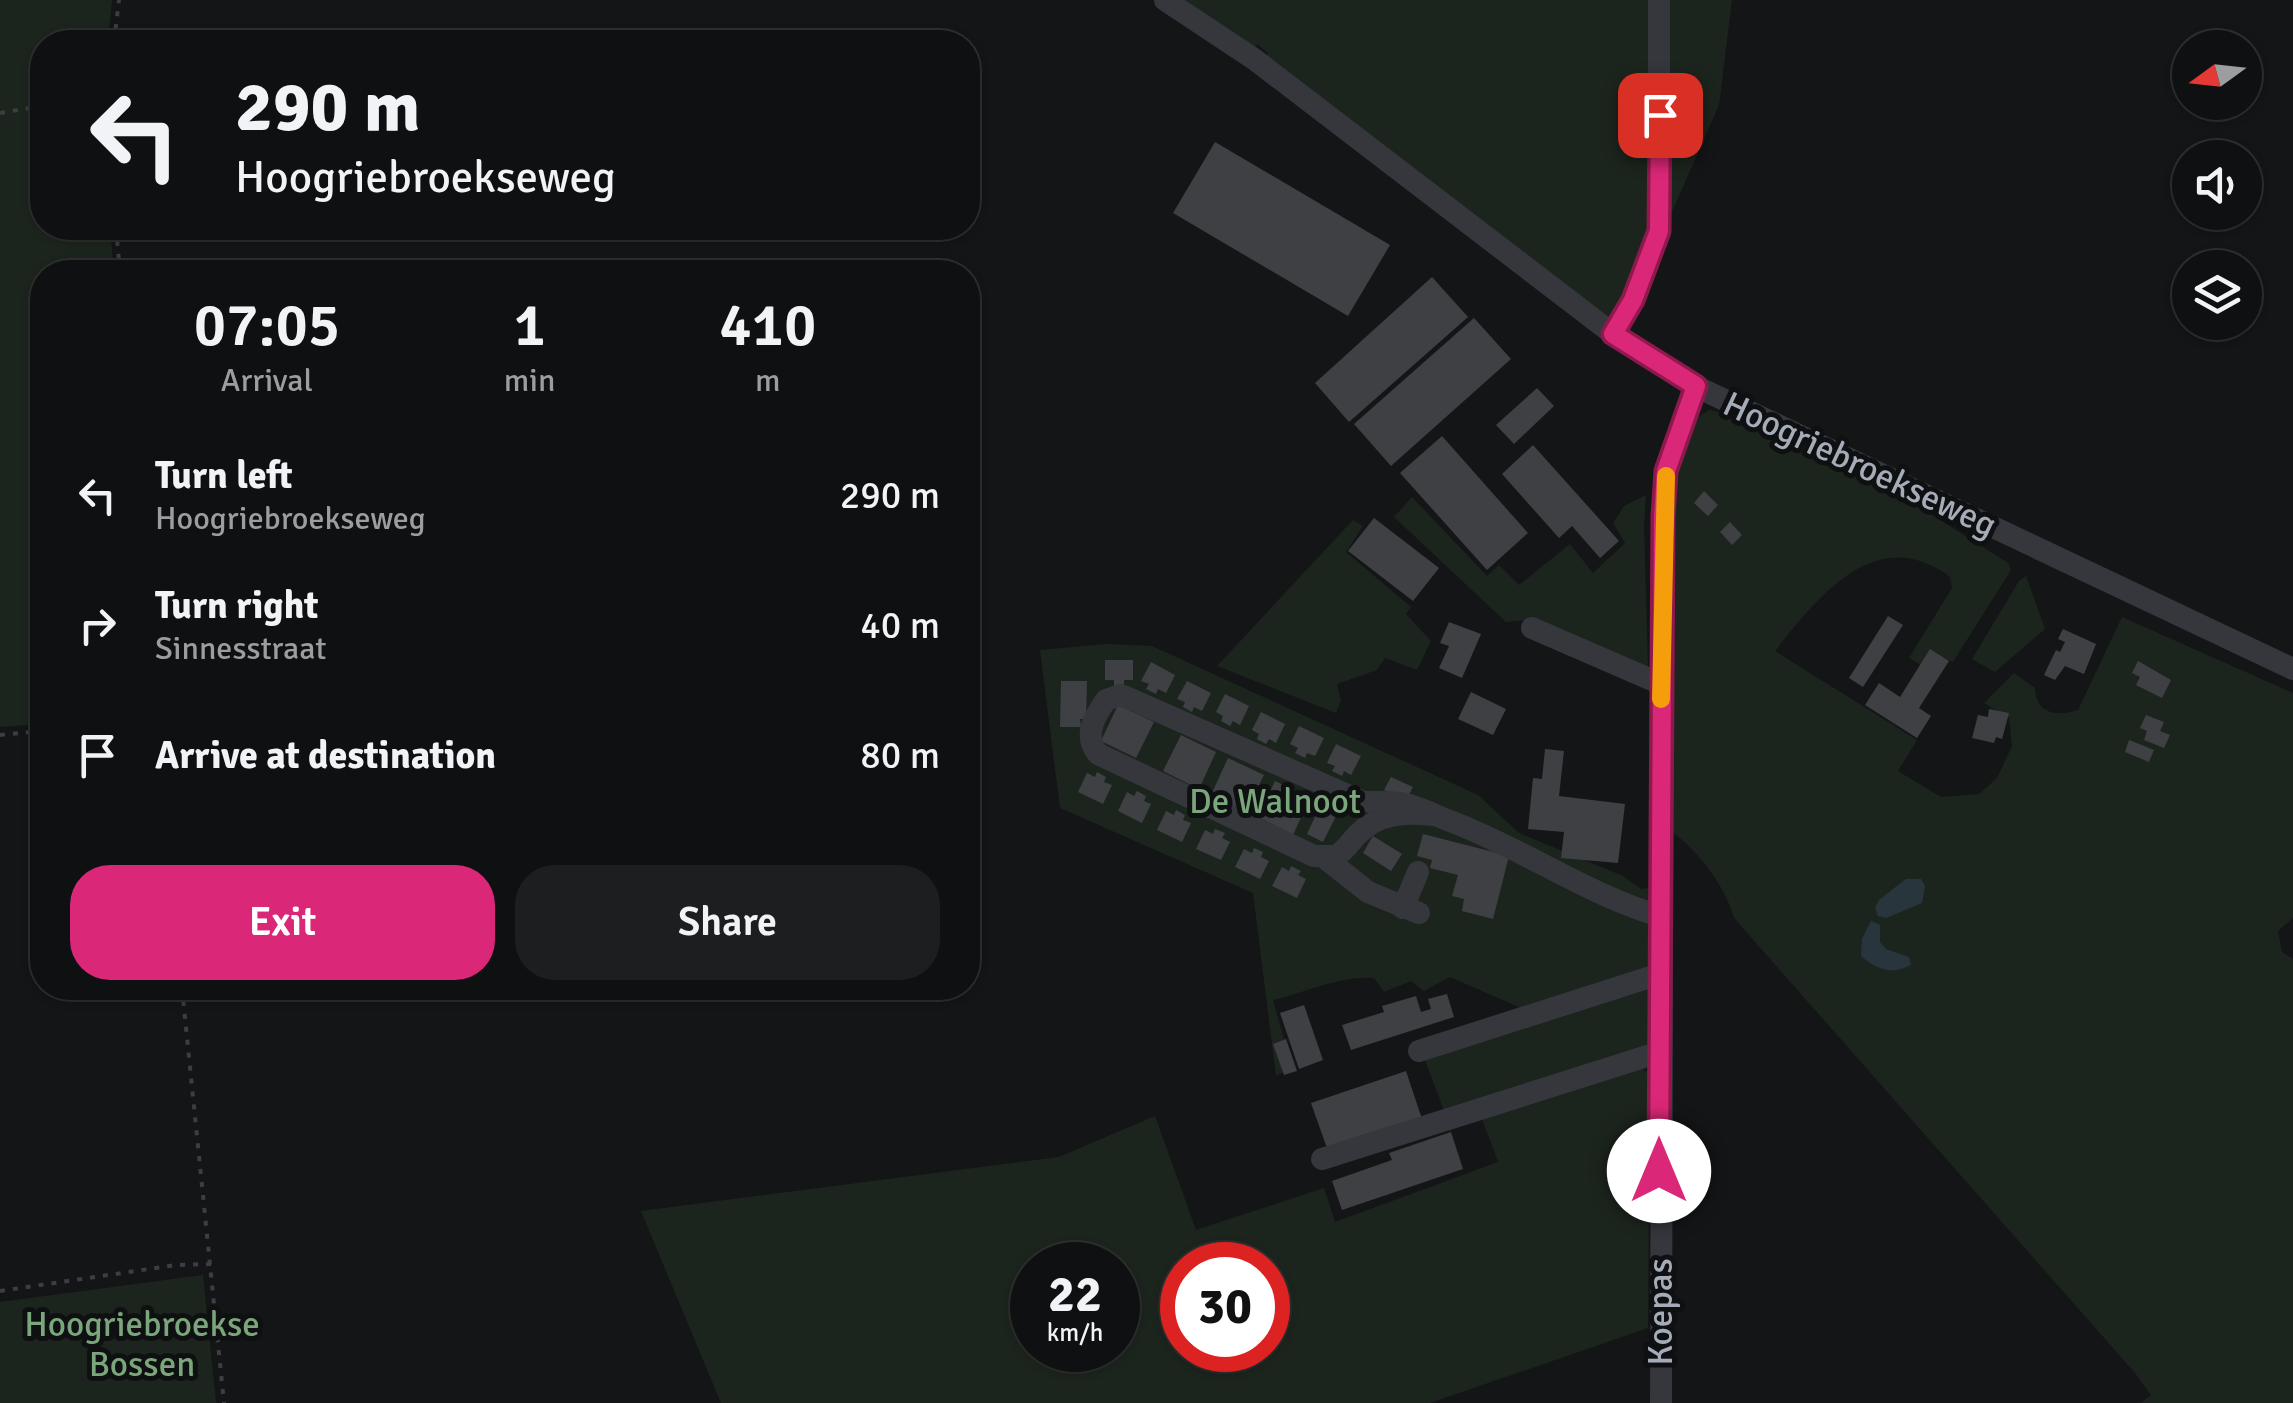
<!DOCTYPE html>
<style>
:root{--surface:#0f1011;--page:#1d1e1f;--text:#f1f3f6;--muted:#9b9d9f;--line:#2f3031;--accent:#db2777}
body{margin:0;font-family:Signika,sans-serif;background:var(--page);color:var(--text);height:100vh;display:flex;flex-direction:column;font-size:38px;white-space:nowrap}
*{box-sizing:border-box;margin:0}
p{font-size:32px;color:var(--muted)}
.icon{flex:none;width:55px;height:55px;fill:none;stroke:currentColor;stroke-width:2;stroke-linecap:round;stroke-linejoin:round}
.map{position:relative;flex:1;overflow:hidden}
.details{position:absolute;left:30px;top:260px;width:950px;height:740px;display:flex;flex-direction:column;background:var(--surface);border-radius:40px;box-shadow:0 2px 8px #0004,0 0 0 2px var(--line)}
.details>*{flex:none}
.guide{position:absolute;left:30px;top:30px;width:950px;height:210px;border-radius:40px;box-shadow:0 2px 8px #0004,0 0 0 2px var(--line);background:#0f1011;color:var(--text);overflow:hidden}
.needle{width:65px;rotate:255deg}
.tools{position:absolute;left:2172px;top:30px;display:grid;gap:20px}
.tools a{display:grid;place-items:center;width:90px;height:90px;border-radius:50%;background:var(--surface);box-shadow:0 2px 8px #0004,0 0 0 2px var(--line);font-size:50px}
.speed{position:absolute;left:1010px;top:1242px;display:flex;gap:20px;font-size:50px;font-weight:700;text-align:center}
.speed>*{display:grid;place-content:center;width:130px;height:130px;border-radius:50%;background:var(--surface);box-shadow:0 2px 8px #0004,0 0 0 2px var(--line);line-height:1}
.speed small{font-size:25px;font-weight:400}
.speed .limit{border:15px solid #d22;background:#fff;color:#111}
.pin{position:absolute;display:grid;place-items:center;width:85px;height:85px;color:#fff;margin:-42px;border-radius:20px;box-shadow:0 5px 15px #0006}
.me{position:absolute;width:110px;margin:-55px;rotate:0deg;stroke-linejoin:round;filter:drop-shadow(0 0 8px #0008)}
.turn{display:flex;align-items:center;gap:35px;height:210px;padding:0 40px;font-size:45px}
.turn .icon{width:130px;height:130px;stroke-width:2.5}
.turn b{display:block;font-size:70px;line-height:85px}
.eta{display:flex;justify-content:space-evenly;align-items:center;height:170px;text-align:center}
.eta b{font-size:60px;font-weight:600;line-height:70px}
.button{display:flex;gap:20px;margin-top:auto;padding:20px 40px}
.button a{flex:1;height:115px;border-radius:40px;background:var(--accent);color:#fff;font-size:40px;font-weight:600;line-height:115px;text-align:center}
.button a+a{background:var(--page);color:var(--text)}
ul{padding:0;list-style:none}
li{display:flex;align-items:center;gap:30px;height:130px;padding:0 40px}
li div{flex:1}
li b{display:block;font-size:38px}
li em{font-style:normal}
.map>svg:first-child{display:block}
</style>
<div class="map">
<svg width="2293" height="1403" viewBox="0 0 2293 1403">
<rect width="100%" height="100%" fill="#141517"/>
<g fill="#1c251d" fill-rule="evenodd">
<polygon points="0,0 112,0 108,42 42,42 42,228 110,228 114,272 42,272 42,724 0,727"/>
<polygon points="1185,0 1732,0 1719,105 1664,230 1650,178 1647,239 1616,313 1611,319 1264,58 1268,53 1258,45 1251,48"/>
<path d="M 1710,410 L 1733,416 L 1893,490 L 2008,563 L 2011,570 L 1953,662 L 1941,657 L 1930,670 L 1909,658 L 1952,588 L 1950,577 C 1876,522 1819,596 1775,651 L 1917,740 L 1898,771 L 1941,797 L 1979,794 L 1997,778 L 2012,746 L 2009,718 L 1984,703 L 2014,673 L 2035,688 C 2036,714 2057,717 2078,710 L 2122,617 L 2293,693 L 2293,918 L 2278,931 L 2282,952 L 2293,959 L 2293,1403 L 2141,1403 L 2151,1395 L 2135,1373 L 1734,918 C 1726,888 1699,851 1673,833 L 1671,491 L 1689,422 Z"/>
<polygon points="1646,495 1644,525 1648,669 1530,620 1506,622 1394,517 1412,497 1487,576 1499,565 1519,585 1570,544 1593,573 1625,543 1613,523 1624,506"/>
<polygon points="1353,520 1363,526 1346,552 1411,607 1406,614 1431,641 1417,670 1385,658 1377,670 1337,684 1341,700 1336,713 1217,666"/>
<polygon points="2026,576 2045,629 1995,672 1972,659 2019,581"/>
<path d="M 1106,644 L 1152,646 L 1478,795 L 1519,833 L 1623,876 L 1641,889 L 1649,888 L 1650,970 L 1521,1008 L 1450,977 L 1424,991 L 1411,981 L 1384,992 L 1374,978 C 1340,975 1307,992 1273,1000 L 1292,1068 L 1276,1076 L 1253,893 L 1060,808 L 1040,650 Z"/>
<polygon points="1650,989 1650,1046 1446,1116 1425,1060"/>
<path d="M 1631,1064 L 1650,1073 L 1648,1328 L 1430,1403 L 721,1403 L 641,1211 L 1059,1157 L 1155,1116 L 1196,1230 L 1324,1188 L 1335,1222 L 1498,1162 L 1481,1116 ZM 1032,1265 L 1118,1265 L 1118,1350 L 1032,1350 ZM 1182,1265 L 1268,1265 L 1268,1350 L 1182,1350 Z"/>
<polygon points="203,1275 216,1403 0,1403 0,1302"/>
</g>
<g fill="#29353c">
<polygon points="1906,879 1921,879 1925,886 1922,903 1886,918 1878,916 1875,908 1879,900"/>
<path d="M 1871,921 L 1880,925 L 1880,942 L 1886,949 L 1909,957 L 1911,965 C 1892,975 1877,970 1861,956 L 1862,939 Z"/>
</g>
<g fill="#3e4044">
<polygon points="1215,142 1390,245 1348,316 1173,213"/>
<polygon points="1432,277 1468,317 1349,422 1315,383"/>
<polygon points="1474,318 1511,359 1391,466 1354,424"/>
<polygon points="1537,388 1554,406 1514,444 1496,425"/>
<polygon points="1442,436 1528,533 1487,570 1400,473"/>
<polygon points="1533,445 1619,541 1600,558 1572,526 1559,538 1502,474"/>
<polygon points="1704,491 1718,505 1708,516 1694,503"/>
<polygon points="1374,518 1439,568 1413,601 1348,551"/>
<polygon points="1730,522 1742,535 1732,545 1720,532"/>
<polygon points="1888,616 1903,625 1863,687 1849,678"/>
<polygon points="1449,622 1481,634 1462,678 1439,668 1449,646 1440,643"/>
<polygon points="2063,629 2096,644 2084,674 2065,666 2055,680 2044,675 2056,650 2060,652 2065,642 2058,639"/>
<polygon points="1930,649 1949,661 1919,708 1931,716 1917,738 1865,705 1879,683 1900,697"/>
<polygon points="1105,660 1133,660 1133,680 1124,680 1124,686 1114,686 1114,680 1105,680"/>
<polygon points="2138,661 2171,680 2162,698 2136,685 2140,677 2132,673"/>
<polygon points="1151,662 1175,675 1166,693 1158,689 1156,694 1146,689 1149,684 1141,681"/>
<polygon points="1061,681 1087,681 1086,719 1080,719 1081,727 1060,727"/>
<polygon points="1187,681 1211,693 1202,711 1194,707 1192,712 1183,707 1185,702 1177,699"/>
<polygon points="1471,692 1506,709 1493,735 1458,719"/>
<polygon points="1225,694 1249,706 1240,725 1233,721 1230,726 1221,721 1223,716 1216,712"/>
<polygon points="1118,705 1154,722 1136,758 1101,741"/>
<polygon points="1989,709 2009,713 2002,739 1996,737 1994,743 1972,738 1978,715 1988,717"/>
<polygon points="1261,712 1285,724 1276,743 1269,739 1266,744 1257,739 1259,734 1252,730"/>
<polygon points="2146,715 2164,722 2160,731 2170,735 2164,748 2144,740 2147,731 2140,728"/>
<polygon points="1299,726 1324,738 1315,756 1307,753 1305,758 1295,753 1298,748 1290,744"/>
<polygon points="1181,735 1216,752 1199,789 1163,771"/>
<polygon points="2129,740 2154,750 2149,762 2125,752"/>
<polygon points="1336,744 1361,756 1351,775 1344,771 1342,776 1332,771 1335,766 1327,763"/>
<polygon points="1545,749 1564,751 1559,796 1625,804 1618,863 1561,858 1564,832 1528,829 1533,778 1542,779"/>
<polygon points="1228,758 1264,775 1246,812 1211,795"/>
<polygon points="1097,772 1106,777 1104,782 1112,785 1103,804 1078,792 1087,773 1095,777"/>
<polygon points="1391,777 1413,787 1406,800 1384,790"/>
<polygon points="1275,781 1310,798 1293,835 1258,817"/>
<polygon points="1137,791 1146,796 1144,801 1151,804 1142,823 1118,811 1127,792 1134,796"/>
<polygon points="1319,808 1336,816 1323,842 1307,834"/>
<polygon points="1176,810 1185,815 1183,820 1191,823 1182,842 1157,830 1166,811 1174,815"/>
<polygon points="1215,829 1225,833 1222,838 1230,842 1221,860 1196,849 1205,830 1213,834"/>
<polygon points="1423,834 1509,856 1493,919 1462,911 1464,899 1452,896 1458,875 1430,868 1432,860 1417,856"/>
<polygon points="1373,836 1402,854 1391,871 1363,853"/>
<polygon points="1254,848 1263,852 1261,857 1269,861 1260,879 1235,867 1244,849 1252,853"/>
<polygon points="1291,866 1301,871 1298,875 1306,879 1297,898 1272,886 1282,867 1289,871"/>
<polygon points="1447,994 1454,1017 1351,1050 1342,1025 1384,1012 1382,1006 1416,996 1421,1012 1431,1009 1428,999"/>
<polygon points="1304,1005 1323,1060 1299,1069 1280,1013"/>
<polygon points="1286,1039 1297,1071 1284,1075 1273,1044"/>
<polygon points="1406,1071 1422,1119 1328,1151 1311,1103"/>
<polygon points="1451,1132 1463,1169 1342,1210 1332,1181 1392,1160 1389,1153"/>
</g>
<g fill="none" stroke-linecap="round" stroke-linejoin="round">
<g stroke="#3b3e43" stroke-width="4" stroke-dasharray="5 8" stroke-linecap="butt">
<polyline points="114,42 119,0"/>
<polyline points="0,113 42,106"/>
<polyline points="116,228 120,272"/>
<polyline points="0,735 42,731"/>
<polyline points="182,988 224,1403"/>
<polyline points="0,1291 176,1265 211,1264"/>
</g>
<g stroke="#35373c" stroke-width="22">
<polyline points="1165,0 1254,59 1613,334 1695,386 2293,669"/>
<polyline points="1613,334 1633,300 1659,231 1659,0"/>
<polyline points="1532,628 1661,684"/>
<path d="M 1433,815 C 1406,812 1379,813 1358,834 C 1350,842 1346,850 1336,856 L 1314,856 L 1098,754 C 1083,736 1094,717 1106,700 L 1120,695 L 1126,697 L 1361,801 C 1374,803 1387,801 1400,803 C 1416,805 1434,815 1450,821 C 1522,848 1586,894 1660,916"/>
<polyline points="1325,858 1368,892 1419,913"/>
<polyline points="1403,908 1418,872"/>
<polyline points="1419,1051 1660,974"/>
<polyline points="1322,1159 1660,1052"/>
<polyline points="1661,1403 1663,516 1666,471 1695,386"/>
</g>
</g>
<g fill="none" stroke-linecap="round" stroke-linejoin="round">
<defs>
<polyline id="route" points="1659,1171 1663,516 1666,471 1696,386 1613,334 1633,300 1659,231 1660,115"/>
</defs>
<use href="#route" stroke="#8e194d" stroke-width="25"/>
<use href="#route" stroke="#db2777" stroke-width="18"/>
<polyline stroke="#f59e0b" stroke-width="18" points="1661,699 1666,476"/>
</g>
<g text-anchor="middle" stroke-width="10" stroke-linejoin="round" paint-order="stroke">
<g font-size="35" fill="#a5acb8" stroke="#0f1012">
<text transform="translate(1860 464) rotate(25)" y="12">Hoogriebroekseweg</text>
<text transform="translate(1660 1312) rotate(-90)" y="12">Koepas</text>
</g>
<g font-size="35" fill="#7ba57a" stroke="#0f1012">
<text x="1275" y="813">De Walnoot</text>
<text x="142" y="1336">Hoogriebroekse<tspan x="142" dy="40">Bossen</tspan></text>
</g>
</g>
</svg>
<div class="tools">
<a><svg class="needle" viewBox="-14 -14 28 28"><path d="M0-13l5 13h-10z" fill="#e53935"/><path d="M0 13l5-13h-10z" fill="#9b9d9f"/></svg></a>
<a><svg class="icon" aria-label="sound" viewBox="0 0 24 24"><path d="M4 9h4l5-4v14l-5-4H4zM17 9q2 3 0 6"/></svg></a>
<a><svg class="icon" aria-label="layers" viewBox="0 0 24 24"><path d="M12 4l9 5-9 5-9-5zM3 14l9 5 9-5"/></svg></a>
</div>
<div class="speed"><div>22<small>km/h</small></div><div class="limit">30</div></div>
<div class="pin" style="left:1660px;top:115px;background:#d93025"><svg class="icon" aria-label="arrive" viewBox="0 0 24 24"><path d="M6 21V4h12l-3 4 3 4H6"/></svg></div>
<svg class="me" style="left:1659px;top:1171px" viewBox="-20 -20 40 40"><circle r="19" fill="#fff"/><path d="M0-13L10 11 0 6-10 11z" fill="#db2777"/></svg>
<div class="guide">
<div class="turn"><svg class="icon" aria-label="left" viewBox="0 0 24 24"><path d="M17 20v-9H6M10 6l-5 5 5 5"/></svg><div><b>290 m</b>Hoogriebroekseweg</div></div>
</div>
<section class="details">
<div class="eta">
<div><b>07:05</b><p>Arrival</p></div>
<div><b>1</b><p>min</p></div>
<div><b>410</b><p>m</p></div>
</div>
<ul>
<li><svg class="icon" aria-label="left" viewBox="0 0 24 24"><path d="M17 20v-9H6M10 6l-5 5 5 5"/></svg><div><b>Turn left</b><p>Hoogriebroekseweg</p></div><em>290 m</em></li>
<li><svg class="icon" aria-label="right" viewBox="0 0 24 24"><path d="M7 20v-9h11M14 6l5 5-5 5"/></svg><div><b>Turn right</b><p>Sinnesstraat</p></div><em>40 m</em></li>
<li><svg class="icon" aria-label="arrive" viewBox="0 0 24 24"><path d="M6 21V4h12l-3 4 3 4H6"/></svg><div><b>Arrive at destination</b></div><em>80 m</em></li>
</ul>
<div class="button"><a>Exit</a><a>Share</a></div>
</section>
</div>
